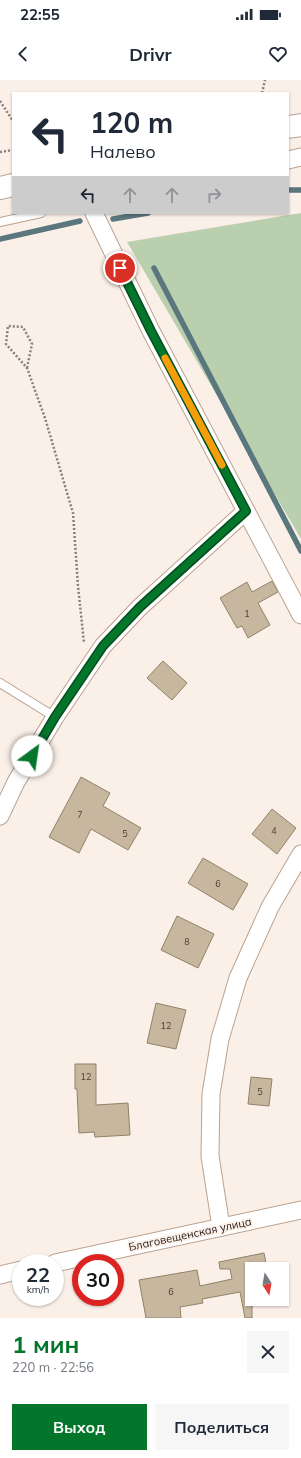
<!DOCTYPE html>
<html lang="ru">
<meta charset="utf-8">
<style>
:root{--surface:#fff;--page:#f6f6f7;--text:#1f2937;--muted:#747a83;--accent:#03762b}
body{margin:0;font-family:Mulish,sans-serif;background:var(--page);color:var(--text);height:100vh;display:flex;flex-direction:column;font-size:15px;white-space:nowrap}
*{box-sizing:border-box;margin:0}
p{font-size:13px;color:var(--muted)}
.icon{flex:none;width:22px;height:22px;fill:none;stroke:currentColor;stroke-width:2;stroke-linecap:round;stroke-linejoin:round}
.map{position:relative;height:1238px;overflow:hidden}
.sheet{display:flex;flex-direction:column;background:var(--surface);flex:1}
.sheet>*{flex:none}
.banner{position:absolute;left:12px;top:12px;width:277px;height:122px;border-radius:0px;box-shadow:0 1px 3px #0004;background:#fff;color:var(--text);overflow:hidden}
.needle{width:26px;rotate:169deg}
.fabs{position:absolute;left:245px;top:1182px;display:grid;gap:8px}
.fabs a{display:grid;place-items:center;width:44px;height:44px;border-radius:0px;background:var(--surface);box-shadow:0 1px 3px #0004;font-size:20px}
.speed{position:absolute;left:12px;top:1174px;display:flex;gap:8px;font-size:20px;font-weight:700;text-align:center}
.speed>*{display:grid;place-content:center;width:52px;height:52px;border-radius:50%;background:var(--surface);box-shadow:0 1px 3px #0004;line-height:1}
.speed small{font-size:10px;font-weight:400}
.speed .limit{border:6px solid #d22;background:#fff;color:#111}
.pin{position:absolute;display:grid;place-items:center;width:34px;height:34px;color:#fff;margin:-17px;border:2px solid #fff;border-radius:50%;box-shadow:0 1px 4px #0007}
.me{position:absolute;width:44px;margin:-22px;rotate:31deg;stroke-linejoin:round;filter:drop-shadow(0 0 3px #0008)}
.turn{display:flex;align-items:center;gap:14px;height:84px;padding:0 12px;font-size:18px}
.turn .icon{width:52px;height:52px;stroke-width:2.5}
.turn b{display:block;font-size:28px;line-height:34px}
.lanes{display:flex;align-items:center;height:38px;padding:0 12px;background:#0003;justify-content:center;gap:20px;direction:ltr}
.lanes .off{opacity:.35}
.round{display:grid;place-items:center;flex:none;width:42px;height:42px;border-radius:0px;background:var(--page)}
.headline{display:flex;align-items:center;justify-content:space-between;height:68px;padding:0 12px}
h1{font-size:24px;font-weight:700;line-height:30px;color:var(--accent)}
.cta{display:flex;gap:8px;margin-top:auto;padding:8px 12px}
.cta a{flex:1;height:46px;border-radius:0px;background:var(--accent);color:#fff;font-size:16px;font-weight:700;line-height:46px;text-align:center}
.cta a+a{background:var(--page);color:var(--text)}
.status{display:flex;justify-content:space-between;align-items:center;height:28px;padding:0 20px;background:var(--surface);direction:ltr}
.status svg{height:11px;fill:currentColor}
header{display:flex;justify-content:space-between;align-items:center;height:52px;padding:0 12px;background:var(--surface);font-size:18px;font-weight:700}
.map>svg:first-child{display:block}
</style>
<div class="status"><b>22:55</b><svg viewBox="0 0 49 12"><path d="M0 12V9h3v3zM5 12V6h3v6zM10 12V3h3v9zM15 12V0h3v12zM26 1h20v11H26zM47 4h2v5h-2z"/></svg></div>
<header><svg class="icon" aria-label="back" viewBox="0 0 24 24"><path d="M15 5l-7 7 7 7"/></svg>Drivr<svg class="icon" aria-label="heart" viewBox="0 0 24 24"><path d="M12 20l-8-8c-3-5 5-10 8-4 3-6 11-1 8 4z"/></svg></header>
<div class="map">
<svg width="301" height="1238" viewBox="0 0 301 1238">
<rect width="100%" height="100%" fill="#fbf0e8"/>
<polygon fill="#b9cfae" points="301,133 301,459 127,162"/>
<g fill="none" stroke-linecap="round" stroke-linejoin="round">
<g stroke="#59777d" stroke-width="5.5">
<polyline points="288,110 301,110"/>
<polyline points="113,139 148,133"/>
<polyline points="0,159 80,141"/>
<polyline points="154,188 301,471"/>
</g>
</g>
<g fill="#c7b79e" stroke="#908169">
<polygon points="272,501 278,512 258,523 270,545 248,558 242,546 237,548 220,518 247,502 252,512"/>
<polygon points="163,581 187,603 172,620 147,598"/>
<polygon points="81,697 110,713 103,726 141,748 128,770 91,749 79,773 49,757"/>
<polygon points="272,729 296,748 277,774 252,754"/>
<polygon points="203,778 248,804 233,830 188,803"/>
<polygon points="177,836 214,854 198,888 161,870"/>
<polygon points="156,923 186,930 176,969 147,963"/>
<polygon points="75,984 96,984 96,1025 128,1023 130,1055 95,1057 94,1052 79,1053 77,1009 75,1009"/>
<polygon points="251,997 272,999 269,1026 248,1024"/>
<polygon points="264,1173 267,1189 252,1189 252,1238 245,1238 240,1212 202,1219 203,1223 180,1227 181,1238 146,1238 139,1200 197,1190 200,1206 232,1199 230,1189 220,1189 219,1182"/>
</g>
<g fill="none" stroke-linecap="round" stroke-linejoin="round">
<defs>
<g id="service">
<polyline points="0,142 41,133"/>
<polyline points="0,603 55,637"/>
</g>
<g id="minor">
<polyline points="288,80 301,77"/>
<polyline points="94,133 151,251 301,535"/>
<polyline points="0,736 16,702 55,637 103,566 140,527 246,431"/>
<polyline points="221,1147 210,1076 211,1014 220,959 238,898 270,827 301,774"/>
<polyline points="55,1183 301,1130"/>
<polyline points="0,1195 21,1190"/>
</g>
<g id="secondary">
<polyline points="288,47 301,45"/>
<polyline points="0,108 13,105"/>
</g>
</defs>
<use href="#service" stroke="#bba290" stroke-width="10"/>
<use href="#minor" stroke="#bba290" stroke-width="19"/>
<use href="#secondary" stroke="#bba290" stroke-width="24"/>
<g stroke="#897f78" stroke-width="2.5" stroke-dasharray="2 2" stroke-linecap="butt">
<polyline points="262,13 265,0"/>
<polyline points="0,21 13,41"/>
<polyline points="0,72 13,70"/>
<polyline points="27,288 32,264 23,247 8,246 6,264 27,288 45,338 73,433 78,506 84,563"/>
</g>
<use href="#service" stroke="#fff" stroke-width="8"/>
<use href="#minor" stroke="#fff" stroke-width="17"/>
<use href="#secondary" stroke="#fff" stroke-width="22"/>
</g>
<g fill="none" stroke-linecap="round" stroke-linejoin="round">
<defs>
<polyline id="route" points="32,676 55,637 103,566 140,527 246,431 151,251 120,188"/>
</defs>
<use href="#route" stroke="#024d1c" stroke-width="10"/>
<use href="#route" stroke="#03762b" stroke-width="7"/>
<polyline stroke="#f59e0b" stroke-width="7" points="165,278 222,385"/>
</g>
<g text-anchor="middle" stroke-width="3.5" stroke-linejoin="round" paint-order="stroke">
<g font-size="9" fill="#4a3e34">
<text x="247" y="537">1</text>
<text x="80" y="738">7</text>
<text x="274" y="754">4</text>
<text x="125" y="757">5</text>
<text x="218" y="807">6</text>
<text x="187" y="865">8</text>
<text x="166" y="949">12</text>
<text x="86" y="1000">12</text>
<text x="260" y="1015">5</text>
<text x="171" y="1215">6</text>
</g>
<g font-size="11" fill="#201610" stroke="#fbf0e8">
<text transform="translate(190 1154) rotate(-12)" y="4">Благовещенская улица</text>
</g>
</g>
</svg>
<div class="fabs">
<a><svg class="needle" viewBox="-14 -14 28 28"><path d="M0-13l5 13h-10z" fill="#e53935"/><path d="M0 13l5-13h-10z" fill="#747a83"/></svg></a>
</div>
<div class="speed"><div>22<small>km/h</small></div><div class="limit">30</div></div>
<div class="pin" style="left:120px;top:188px;background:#d93025"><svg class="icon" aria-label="arrive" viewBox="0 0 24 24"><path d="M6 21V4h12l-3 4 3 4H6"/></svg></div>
<svg class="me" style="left:32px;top:676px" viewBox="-20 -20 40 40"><circle r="19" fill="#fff"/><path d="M0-13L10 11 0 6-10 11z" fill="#03762b"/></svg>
<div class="banner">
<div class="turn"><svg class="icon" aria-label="left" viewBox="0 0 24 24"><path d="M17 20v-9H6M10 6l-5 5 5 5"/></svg><div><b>120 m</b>Налево</div></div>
<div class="lanes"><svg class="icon" aria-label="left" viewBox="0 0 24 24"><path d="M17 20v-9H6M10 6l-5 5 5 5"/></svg><svg class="icon off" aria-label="ahead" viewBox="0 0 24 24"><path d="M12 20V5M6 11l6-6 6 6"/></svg><svg class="icon off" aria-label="ahead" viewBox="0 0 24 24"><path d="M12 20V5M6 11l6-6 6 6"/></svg><svg class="icon off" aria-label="right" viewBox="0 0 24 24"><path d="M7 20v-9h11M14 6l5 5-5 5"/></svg></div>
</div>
</div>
<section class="sheet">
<div class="headline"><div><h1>1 мин</h1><p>220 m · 22:56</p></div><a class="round"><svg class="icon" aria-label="close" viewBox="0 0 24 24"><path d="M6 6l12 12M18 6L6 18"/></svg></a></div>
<div class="cta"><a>Выход</a><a>Поделиться</a></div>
</section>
